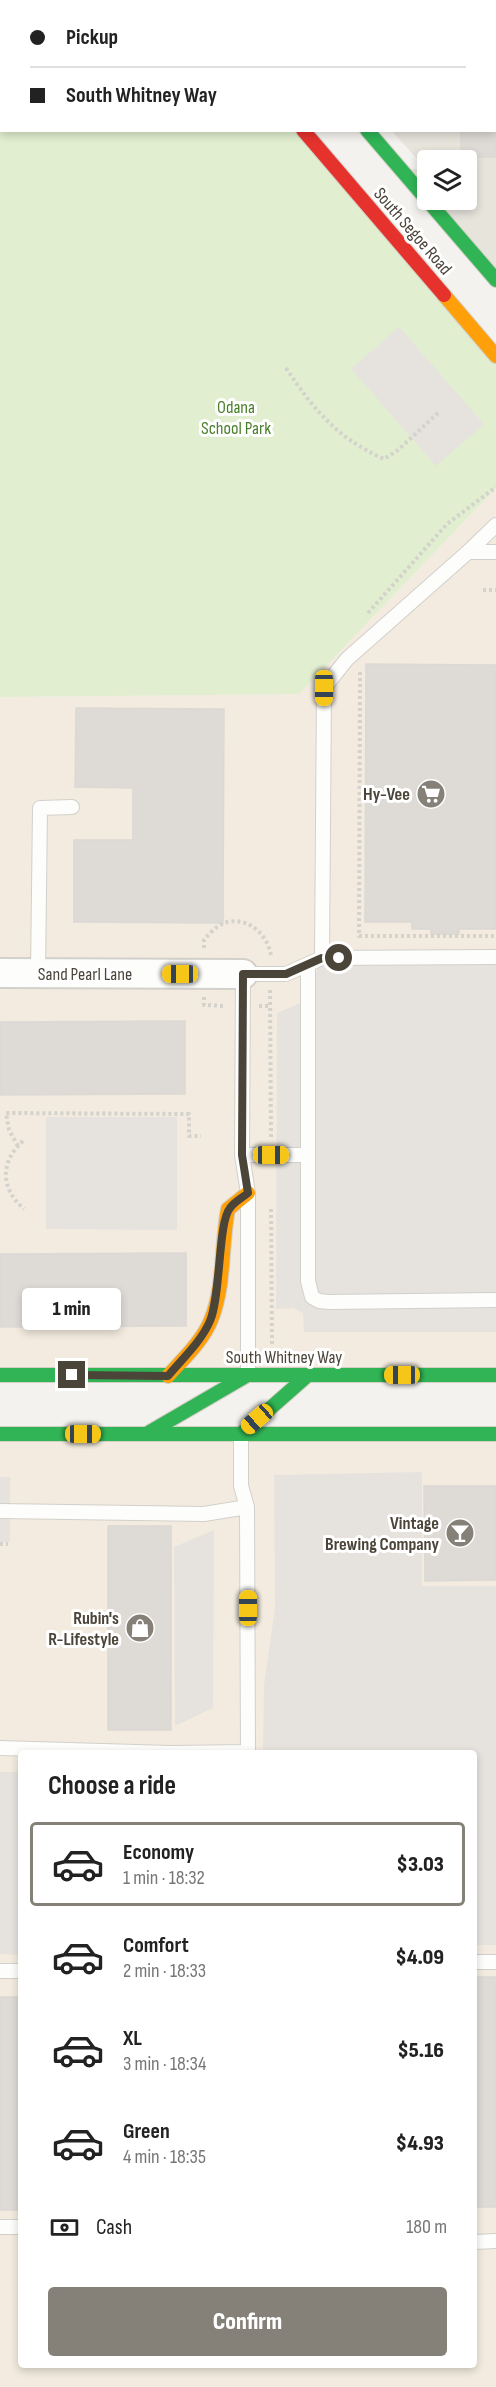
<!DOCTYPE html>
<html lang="en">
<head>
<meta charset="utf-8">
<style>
	body { margin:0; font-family:"Sofia Sans Condensed",sans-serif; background:#f2f2f2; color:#222; height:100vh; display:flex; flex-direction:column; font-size:22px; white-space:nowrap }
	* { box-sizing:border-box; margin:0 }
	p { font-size:20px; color:#767676 }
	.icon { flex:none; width:33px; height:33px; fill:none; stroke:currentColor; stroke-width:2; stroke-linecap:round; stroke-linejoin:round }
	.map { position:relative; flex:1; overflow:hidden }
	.details { position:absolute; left:18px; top:1750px; width:459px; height:618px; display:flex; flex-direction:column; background:#fff; border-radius:6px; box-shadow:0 3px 9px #0003 }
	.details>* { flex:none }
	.banner { position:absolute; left:0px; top:0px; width:496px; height:132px; box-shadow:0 3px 9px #0003; display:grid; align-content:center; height:132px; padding:0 30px; background:#fff }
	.controls { position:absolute; left:417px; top:150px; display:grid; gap:12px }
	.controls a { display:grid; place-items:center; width:60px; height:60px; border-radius:6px; background:#fff; box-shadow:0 3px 9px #0003; font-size:30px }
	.end { position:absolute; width:27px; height:27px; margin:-14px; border:8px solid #4b4439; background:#fff; box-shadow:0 0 0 3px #fff }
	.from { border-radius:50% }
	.bubble { position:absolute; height:42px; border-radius:6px; background:#fff; box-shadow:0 3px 9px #0003; font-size:20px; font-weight:800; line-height:42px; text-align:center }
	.car { position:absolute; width:18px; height:36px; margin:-18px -9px; border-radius:8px; box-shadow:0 0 4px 2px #0007; background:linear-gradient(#f5c518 24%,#345 0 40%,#f5c518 0 76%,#345 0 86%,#f5c518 0) }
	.banner b { display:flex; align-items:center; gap:21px; height:57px; font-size:22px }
	.banner b+b { border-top:2px solid #e0e0e0 }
	.banner i { width:15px; height:15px; background:#222 }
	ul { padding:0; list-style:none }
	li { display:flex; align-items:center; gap:18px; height:84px; margin:0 12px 9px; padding:0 18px; border:3px solid transparent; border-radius:6px }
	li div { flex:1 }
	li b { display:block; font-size:22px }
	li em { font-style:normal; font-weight:800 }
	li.on { border-color:#868178 }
	li>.icon { width:54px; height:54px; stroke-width:1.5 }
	h2 { padding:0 30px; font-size:27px; line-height:72px }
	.pay { display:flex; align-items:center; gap:15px; height:66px; padding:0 30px; font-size:22px }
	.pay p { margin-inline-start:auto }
	.primary-button { display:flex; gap:12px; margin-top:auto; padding:12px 30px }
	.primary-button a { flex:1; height:69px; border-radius:6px; background:#868178; color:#fff; font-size:24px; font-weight:800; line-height:69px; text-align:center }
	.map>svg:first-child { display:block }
	.residential { fill:#e7e4dc; fill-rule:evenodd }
	.commercial { fill:#f3ebdf; fill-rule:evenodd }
	.green { fill:#e1eecf }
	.parking { fill:#e6e3df }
	.building { fill:#dedbd6; stroke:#dcd9d4; stroke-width:1.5 }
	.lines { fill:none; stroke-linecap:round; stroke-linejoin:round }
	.lane-casing { stroke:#d2d0cb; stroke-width:16 }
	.street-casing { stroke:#d2d0cb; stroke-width:32 }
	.fast-casing { stroke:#d3cfc5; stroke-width:16 }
	.slow-casing { stroke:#d3cfc5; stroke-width:16 }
	.jam-casing { stroke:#d3cfc5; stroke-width:16 }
	.path { stroke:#d3d2cc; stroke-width:4; stroke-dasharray:3 3; stroke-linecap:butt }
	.lane { stroke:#fdfdfc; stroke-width:14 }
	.street { stroke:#fdfdfc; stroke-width:28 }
	.fast { stroke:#30b455; stroke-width:14 }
	.slow { stroke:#ff9f0a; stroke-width:14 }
	.jam { stroke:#e5322d; stroke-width:14 }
	.route { stroke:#4b4439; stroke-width:8 }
	.labels { text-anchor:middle; stroke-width:6; stroke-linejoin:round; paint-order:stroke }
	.street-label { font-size:18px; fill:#4b4439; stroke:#fff }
	.park-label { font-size:18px; fill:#4a7f2a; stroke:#fff }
	.poi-label { font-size:18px; font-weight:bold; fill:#4b4439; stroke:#fff; text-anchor:end }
</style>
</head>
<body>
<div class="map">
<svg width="496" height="2387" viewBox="0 0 496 2387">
	<rect width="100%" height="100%" fill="#f4f2ee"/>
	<path class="residential" d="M277,0h219v280l-96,-111h26l-34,-38 103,-1v-128zM428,160h38v40h-38z"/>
	<path class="commercial" d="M496,488v890l-496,-3v-678l299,-3z
		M0,1434h496v953h-496zM21,1754h453v612h-453z"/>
	<path class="green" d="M0,0h192l1,1 -191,1v128l301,1 193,225v132l-197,206 -299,3z"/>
	<path class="parking" d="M399,327l85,97 -48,42 -85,-97z
		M496,957v375h-192l-1,-19 -10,-5 -17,1 1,-296 28,-12 17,-43z
		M46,1117h131v113l-131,-1z
		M422,1472v114h74v359h-22v-191l-211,-1 1,-68 11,-77 -1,-133z
		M0,1477h10v65h-10z
		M214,1530l-1,178 -38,18 -1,-179z
		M0,1772h21v183l-21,-1z"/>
	<path class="building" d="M461,130h35v27h-35z
		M366,664l130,1v264h-37v5h-28v-5h-19v-7h-47z
		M76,708l148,1 -1,214 -149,-1v-82h59v-52l-58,-1z
		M185,1021v73l-185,1v-73z
		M186,1253v73l-186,1v-73z
		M424,1486h72v94l-71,1z
		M108,1526h63v204h-63z
		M474,1977h22v230h-22z
		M0,1997h21v213h-21z"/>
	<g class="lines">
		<g class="lane-casing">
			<path id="lane" d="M468,552l28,-27
				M322,958l2,-270 23,-29 121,-107h28
				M308,966v315l4,16 7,4 10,1 167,-2
				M38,973l2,-165 32,-1
				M242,1155h66
				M248,1375v-182l-6,-38 1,-181h43l36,-16 174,-1
				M241,1434v52l6,21 1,247
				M0,1511l204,3 43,-7
				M0,1748l170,5 78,-1
				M474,1962h22
				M0,1971h21
				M0,2227h21
				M474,2242l22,-1"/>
		</g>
		<g class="street-casing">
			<path id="street" d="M0,973l243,1"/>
		</g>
		<g class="fast-casing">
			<path id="fast" d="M192,0l1,2
				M367,130l129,150
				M0,1375h496
				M148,1433l98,-57
				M0,1434h496
				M241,1434l67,-59"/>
		</g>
		<g class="slow-casing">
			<path id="slow" d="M444,295l52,61
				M168,1376c15,-17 34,-34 43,-56 14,-34 10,-75 17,-111l20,-16"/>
		</g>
		<g class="jam-casing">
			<path id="jam" d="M256,0l1,2
				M303,130l141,165"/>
		</g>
		<path class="path" d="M8,0l4,2
			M286,368c28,42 51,70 98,91l14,-9 40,-37
			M483,590h13
			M368,613l79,-89 49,-37
			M360,672l-1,264h137
			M204,948v-8c6,-7 13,-15 23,-18 22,-5 41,13 44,34
			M270,990l1,149
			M204,997v8l21,1
			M259,1006h12
			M23,1141c-23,21 -23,47 1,68
			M18,1146l-9,-16 -3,-17 183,1v22h12
			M271,1209l1,135
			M0,1544h8"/>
		<use href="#lane" class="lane"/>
		<use href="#street" class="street"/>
		<use href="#fast" class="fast"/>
		<use href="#slow" class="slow"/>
		<use href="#jam" class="jam"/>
	</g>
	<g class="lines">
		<path class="route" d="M72,1375l96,1c14,-17 33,-34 42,-55 11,-26 8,-99 20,-113 4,-6 12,-10 18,-15l-6,-38 1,-181h43l36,-16h17"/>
	</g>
	<defs>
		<g id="supermarket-disc" transform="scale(1.5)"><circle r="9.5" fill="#868178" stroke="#fff"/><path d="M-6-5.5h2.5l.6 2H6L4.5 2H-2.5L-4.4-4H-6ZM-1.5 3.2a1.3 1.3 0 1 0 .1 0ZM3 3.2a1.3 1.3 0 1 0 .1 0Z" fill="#fff"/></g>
		<g id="bar-disc" transform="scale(1.5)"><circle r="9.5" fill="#868178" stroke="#fff"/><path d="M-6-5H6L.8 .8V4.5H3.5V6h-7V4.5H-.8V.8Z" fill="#fff"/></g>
		<g id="shop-disc" transform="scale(1.5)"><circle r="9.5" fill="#868178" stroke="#fff"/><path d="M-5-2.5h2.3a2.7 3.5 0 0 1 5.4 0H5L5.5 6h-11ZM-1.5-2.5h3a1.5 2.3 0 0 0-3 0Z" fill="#fff"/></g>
	</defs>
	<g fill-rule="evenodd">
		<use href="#supermarket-disc" x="431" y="794"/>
		<use href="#bar-disc" x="460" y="1533"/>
		<use href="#shop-disc" x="140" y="1628"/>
	</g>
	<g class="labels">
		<g class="street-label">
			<text transform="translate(413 231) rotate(49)" y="6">South Segoe Road</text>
			<text x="85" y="980">Sand Pearl Lane</text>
			<text x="284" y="1363">South Whitney Way</text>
		</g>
		<g class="park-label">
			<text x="236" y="413">Odana<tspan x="236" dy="21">School Park</tspan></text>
		</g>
		<g class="poi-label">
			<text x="410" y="800">Hy-Vee</text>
			<text x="439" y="1529">Vintage<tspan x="439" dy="21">Brewing Company</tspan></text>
			<text x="119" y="1624">Rubin's<tspan x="119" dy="21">R-Lifestyle</tspan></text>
		</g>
	</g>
</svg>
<div class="controls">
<a><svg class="icon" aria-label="layers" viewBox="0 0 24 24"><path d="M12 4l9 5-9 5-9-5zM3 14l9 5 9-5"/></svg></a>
</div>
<i class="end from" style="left:339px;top:958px"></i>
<i class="end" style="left:72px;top:1375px"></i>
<div class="bubble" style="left:22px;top:1288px;width:99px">1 min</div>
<i class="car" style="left:324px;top:688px;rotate:180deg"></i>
<i class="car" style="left:180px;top:974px;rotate:270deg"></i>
<i class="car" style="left:271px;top:1155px;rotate:90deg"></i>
<i class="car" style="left:402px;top:1375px;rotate:270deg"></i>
<i class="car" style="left:257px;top:1419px;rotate:229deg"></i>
<i class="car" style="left:83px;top:1434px;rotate:90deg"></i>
<i class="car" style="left:248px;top:1608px;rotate:0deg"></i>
<div class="banner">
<b><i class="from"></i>Pickup</b>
<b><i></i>South Whitney Way</b>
</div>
<section class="details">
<h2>Choose a ride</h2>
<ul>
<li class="on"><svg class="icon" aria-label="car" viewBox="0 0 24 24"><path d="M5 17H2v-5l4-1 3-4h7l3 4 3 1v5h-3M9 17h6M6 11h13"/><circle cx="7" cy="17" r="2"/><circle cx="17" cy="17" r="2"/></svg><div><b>Economy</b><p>1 min · 18:32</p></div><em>$3.03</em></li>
<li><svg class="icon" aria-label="car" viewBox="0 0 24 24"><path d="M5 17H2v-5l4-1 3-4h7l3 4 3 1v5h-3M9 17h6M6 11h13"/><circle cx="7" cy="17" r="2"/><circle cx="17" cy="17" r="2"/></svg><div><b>Comfort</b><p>2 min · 18:33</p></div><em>$4.09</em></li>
<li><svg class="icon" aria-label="car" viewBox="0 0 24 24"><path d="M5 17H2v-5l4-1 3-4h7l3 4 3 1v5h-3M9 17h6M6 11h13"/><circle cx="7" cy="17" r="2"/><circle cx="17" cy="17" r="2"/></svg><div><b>XL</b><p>3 min · 18:34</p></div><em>$5.16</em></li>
<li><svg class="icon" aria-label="car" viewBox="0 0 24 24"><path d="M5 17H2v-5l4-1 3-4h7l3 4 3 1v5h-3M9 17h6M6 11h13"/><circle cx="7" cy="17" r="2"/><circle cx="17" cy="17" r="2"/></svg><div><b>Green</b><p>4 min · 18:35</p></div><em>$4.93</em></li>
</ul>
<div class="pay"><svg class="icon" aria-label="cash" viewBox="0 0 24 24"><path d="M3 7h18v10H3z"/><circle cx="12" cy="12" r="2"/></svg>Cash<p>180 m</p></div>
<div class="primary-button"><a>Confirm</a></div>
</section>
</div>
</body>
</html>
